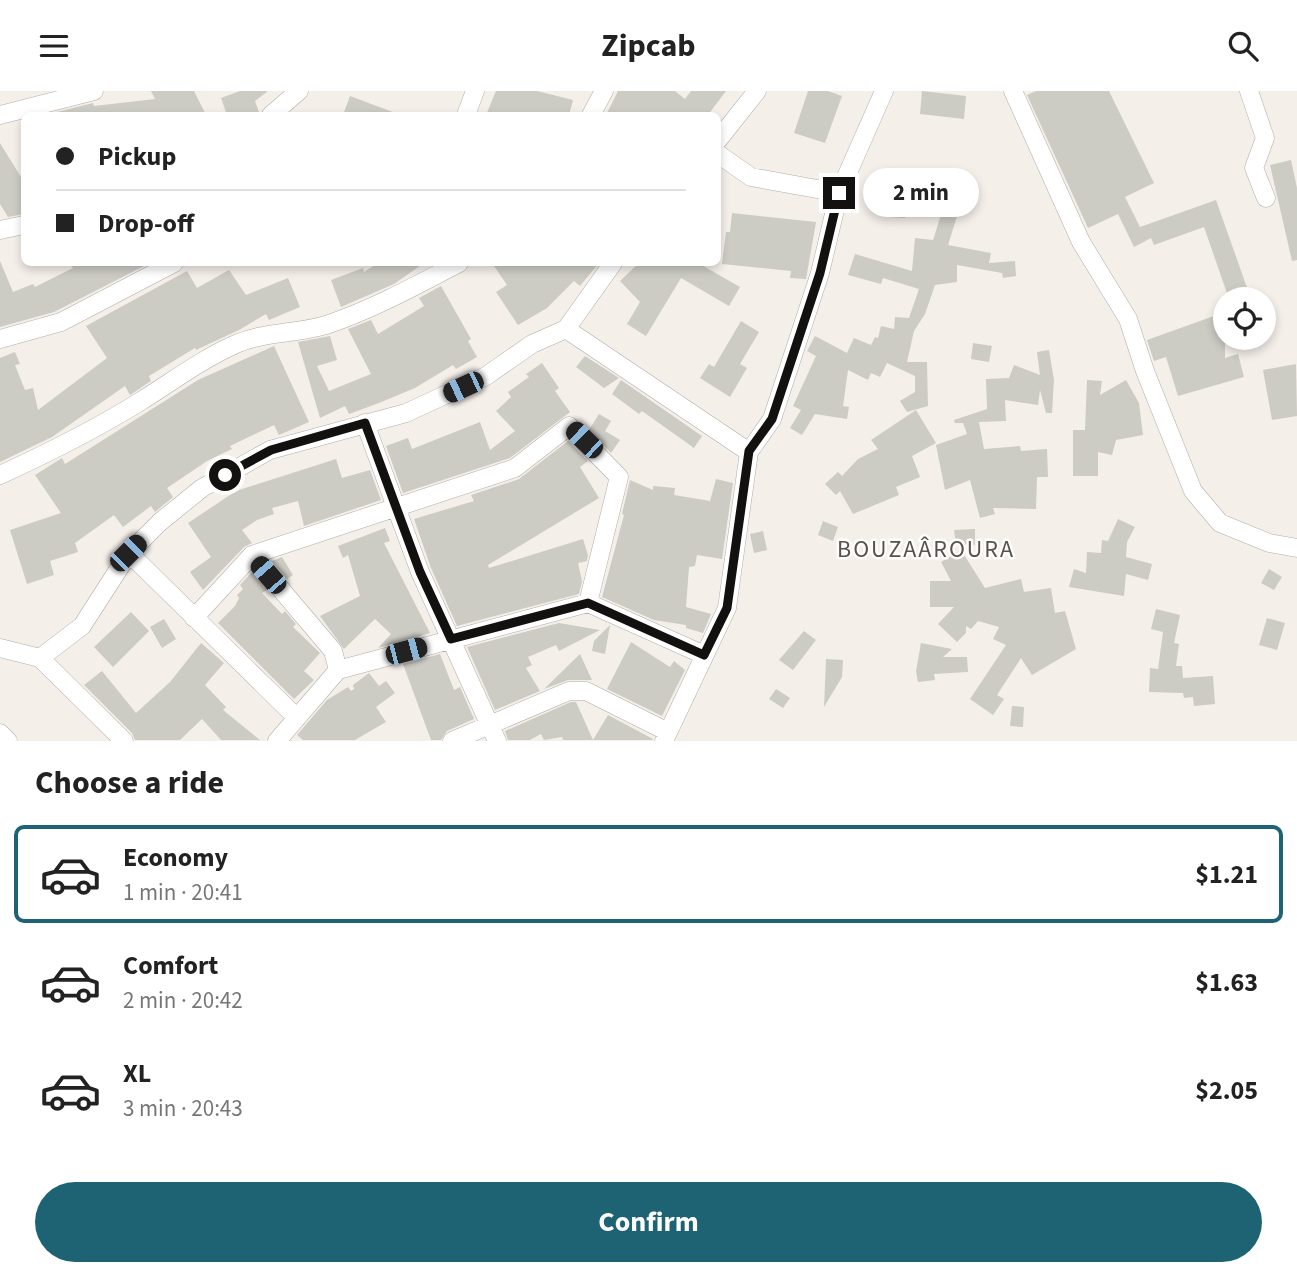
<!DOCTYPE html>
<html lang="en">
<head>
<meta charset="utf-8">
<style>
	body { margin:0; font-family:"Source Sans 3",sans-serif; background:#f2f2f2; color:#222; height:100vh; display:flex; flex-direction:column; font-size:26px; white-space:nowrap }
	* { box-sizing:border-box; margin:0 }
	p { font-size:23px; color:#767676 }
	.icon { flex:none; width:38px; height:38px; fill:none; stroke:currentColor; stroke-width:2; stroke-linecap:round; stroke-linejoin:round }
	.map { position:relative; height:650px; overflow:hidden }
	.panel { display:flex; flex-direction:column; background:#fff; flex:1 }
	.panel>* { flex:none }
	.top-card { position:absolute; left:21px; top:21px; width:700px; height:154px; border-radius:10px; box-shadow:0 4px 10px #0003; display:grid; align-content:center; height:154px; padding:0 35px; background:#fff }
	.tools { position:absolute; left:1213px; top:196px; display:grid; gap:14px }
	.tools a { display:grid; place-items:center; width:63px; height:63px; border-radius:50%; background:#fff; box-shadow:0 4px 10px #0003; font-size:35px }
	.end { position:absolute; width:32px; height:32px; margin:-16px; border:9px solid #13110f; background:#fff; box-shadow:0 0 0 4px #fff }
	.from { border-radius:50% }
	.bubble { position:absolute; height:49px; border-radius:24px; background:#fff; box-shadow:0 4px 10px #0003; font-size:23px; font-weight:700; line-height:49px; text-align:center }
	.car { position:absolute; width:21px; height:42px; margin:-21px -10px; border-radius:9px; box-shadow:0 0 5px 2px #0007; background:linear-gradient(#222 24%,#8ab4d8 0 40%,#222 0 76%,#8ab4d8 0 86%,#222 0) }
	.top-card b { display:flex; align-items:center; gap:24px; height:66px; font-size:26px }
	.top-card b+b { border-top:2px solid #e0e0e0 }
	.top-card i { width:18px; height:18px; background:#222 }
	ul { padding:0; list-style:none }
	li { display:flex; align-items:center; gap:21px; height:98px; margin:0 14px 10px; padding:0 21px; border:4px solid transparent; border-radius:10px }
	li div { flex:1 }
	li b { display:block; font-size:26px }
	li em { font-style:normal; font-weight:700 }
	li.active { border-color:#1e6374 }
	li>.icon { width:63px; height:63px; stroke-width:1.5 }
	h2 { padding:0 35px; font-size:32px; line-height:84px }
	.action { display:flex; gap:14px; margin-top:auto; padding:14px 35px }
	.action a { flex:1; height:80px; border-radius:42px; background:#1e6374; color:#fff; font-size:28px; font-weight:700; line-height:80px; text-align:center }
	header { display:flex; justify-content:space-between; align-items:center; height:91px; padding:0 35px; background:#fff; font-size:32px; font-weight:700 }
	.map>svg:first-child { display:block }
	.building { fill:#cccbc4 }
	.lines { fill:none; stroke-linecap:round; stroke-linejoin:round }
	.minor-casing { stroke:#b1aca7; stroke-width:19 }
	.minor { stroke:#fff; stroke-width:18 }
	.route { stroke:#13110f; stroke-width:9 }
	.labels { text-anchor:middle; stroke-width:5; stroke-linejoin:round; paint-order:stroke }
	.neighbourhood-label { font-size:24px; letter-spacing:2px; fill:#56524d; stroke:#fefdfc }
</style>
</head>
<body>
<header><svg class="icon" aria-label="menu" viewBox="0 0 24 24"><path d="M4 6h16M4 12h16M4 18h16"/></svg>Zipcab<svg class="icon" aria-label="search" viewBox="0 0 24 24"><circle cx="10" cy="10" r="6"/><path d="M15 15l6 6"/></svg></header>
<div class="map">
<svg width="1297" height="650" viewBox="0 0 1297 650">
	<rect width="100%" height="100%" fill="#f5efea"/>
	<path class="building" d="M151,0h43l12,24h-161l48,-12 1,3 61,-7z
		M240,0h28l-13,10 5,14h-33l-6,-17z
		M496,0h41l36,9 -4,15h-83z
		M618,0h57l10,8 6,-8h35l-18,24h-102z
		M808,0h20l14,5 -17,47 -31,-10z
		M922,0l44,5 -2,23 -44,-5z
		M1036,0h73l45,92 -29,14 15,30 76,-27 35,99h-22l-25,-72 -50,18 -3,-7 -17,9 -16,-33 -30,14 -61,-133z
		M350,5l48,18v1h-55z
		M0,52l24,39v32l-16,3 -8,-13z
		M1291,69l6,28v72l-5,1 -22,-96z
		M948,102l15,4 -15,48 43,8 -2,10 26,-2 1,15 -13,2 -1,-5 -45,-8v17l-22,3 -10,29 -11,17 -7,31h20l1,44 -21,6 -7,-11 15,-9v-16l-28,-13 -7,14 -9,-4 -3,7 -20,-10 -5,36 6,1 -2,12 -32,-5 -13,21 -12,-7 11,-18 -8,-4 23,-50 -9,-5 8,-15 32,17 7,-15 17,7 4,-8 3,1 3,-12 13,3 1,-12 14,1 10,-29 -36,-11 -2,6 -33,-9 7,-21 57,17 3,-33 18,2z
		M890,109l48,3 -34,15 -15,-1z
		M732,122l84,9 -10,57 -16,-1 1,-7 -69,-7 4,-32h4z
		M0,170l13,31 20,-8 2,3 38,-19 -4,-5h81l-96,49 -54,15z
		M378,172h46l-30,21 -53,23 -10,-27 32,-12 1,4z
		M492,172h107l-19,23 -6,-5 -27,27 -29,17 -22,-33 11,-7z
		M639,172h59l42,24 -11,19 -48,-28 -35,58 -19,-12 13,-22 -20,-21z
		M229,179l17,25 42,-17 12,29 -31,13 -3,-6 -27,16 -43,20 -1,-2 -46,28 2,5 -21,14 -5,-9 -73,51 -52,25v-104l15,-6 5,12 -5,1 10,25 8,-2 5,22 69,-52 -21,-32 101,-55 10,17z
		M441,195l30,53 -3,2 9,16 -21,12 -3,-4 -38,23 -36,15 -30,11 -4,-8 -25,12 -22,-76 32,-6 7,24 -20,6 12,25 42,-17 -23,-45 23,-9 7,14 46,-28 -5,-8z
		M1225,221v46l13,-4 6,23 -66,19 -12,-39 -12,4 -7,-21z
		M741,230l18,11 -19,32 7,4 -17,29 -30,-19 9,-14 5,3z
		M973,252l19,3 -3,16 -18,-3z
		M274,255l35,76 -30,13 -5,-10 -44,21 2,3 -25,12 -40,27 6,9 -18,15 -4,-6 -28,21 -9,-12 -39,28 3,9 -28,9 4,14 -27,9 -17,-54 51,-17 -26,-38 27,-17 3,6 133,-84z
		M1049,259l5,30 -2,33h-6l-6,-23 -2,15 -33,-5 1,21 -27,1 5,27 36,-3 1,5 26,-2 1,28h-11l-1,32 -43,-1 2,6 -15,4 -10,-38 -25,10 -9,-45 31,-11 -4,-11h-8l-1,-3 33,-11 -1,-30 23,-1 5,-13 26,10 -3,-23z
		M585,265l34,22 -15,10 -28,-21z
		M542,272l17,25 -4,3 15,21 -60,46 -107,35 -17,-47 22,-8 4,11 68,-27 10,28 25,-19 -19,-20 15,-14 -3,-5 21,-15 -3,-3z
		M1296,273l1,52 -25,4 -9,-50z
		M621,289l81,56 -8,12 -52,-37 -3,3 -27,-20z
		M1087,289l15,1 -2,14 26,-15 13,23 4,32 -27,5 -4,15 -14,-3v24h-25v-46h12z
		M916,319l20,33 -24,13 8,21 -24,10 3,8 -46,19 -13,-23 -4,4 -11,-11 13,-12 4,4 16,-17 20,-10 -7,-9z
		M599,323l12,7 -6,10 15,9 -9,13 -22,-23z
		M568,350l20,20 -8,6 19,31 -111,67 1,3 94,-29 5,16 -1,6 -9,2 4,18 -3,13 -122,32 -26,-58 -17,-49 60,-18 -3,-6 48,-16z
		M336,368l6,19 28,-8 11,30 -77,26 -6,-25 -26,7 2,6 -17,6 -15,10 10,13 -8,4 -41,43 -13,-18 21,-15 -23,-34 48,-32z
		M716,388l17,4 -11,76 -25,-4 -2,11 -6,1 -3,40 25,7 -8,19 -17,-5v-3l-32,-5 -52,-23 22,-82 -2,-1 8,-34 23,10v-4l22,2 -1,7 36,6z
		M1118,428l17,8 -8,15 -1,15 26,7 -4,16 -22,-6 -2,22 -55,-9 5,-18 12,4 1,-21 14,1 1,-13 6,1z
		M823,430l15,6 -5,14 -15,-6z
		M385,437l5,13 -6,2 46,90 -52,15 13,-14 -16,-15 -31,30 -24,-33 40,-20 -12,-41 -5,3 -5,-12z
		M975,438v16h-19l-2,-15z
		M763,440l4,19 -13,3 -4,-19z
		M961,459l24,38 36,-9 3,13 27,-4 4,25 10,-2 11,38 -44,26 -11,-17 -24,37 7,4 -11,16 -23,-16 36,-54 -13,-6 6,-12 -21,-6 -7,8 -5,-3v7l-9,9 -19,-18 16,-17h-24v-26h21l-10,-19z
		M282,466l11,18 -6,4 -15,-18z
		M1269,478l13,8 -8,13 -13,-7z
		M252,481l15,18 -5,3 20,21 3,-3 11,13 -3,3 27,26 -16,18 10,9 -20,19 -76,-76 17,-17 4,-8 -2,-3 6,-6 -3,-4z
		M1156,518l24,6 -6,28 5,1 -3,22h6l1,12 30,-2 2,28 -21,2 -1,-9 -9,1 -1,-5 -34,-1 1,-24 8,1 5,-37 -12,-3z
		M131,521l18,19 -36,36 -19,-20z
		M1267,527l18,5 -8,27 -18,-5z
		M164,528l12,20 -14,9 -12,-21z
		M559,532l41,7 -41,21 -3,-6 -28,12 4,8 -6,3 14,23 -45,19 -28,-63z
		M610,534l-5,29 -13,-3 2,-10z
		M804,540l12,9 -23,30 -14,-10z
		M631,551l39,25 4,-6 11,9 -23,46 -55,-27z
		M201,552l23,20 -19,22 21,22 -3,3 37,30h-39l-19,-21 -22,21h-45l-3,-7 -48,-48 18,-14 34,42 34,-31z
		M921,552l31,6 -9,8h24l1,15 -34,2 1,6 -17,2 -2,-11z
		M440,563l14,36 6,-3 14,32 -27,12 -6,9h-10l-28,-76z
		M580,563l12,26h-24l-24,9z
		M826,568l17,1 -1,17 -18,30z
		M369,582l10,13 7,-5 9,12 -19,14 10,15 -31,18h-52l-6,-5 30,-35 21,-13 3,4 3,-2 -1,-4z
		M776,598l14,9 -7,10 -14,-9z
		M571,611h5l17,38 15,-25 45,24 -1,1h-89l-1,-3 -18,3 -3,-6 -11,6h-22l-3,-9z
		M1012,615l12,1 -1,20 -13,-1z"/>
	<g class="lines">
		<g class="minor-casing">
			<path id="minor" d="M1013,0l68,151 47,77 17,52 48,120 27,32 49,20 28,5
				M1249,0l16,47 -11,30 12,30 -5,-12
				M0,24l94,-24
				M271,24l28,-24
				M466,24l9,-24
				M591,24l13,-24
				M718,49l39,-49
				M718,63l33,23 88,16
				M0,139l24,-5
				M566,238l47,-66
				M0,248l61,-17 113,-59
				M365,332l55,149 77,169
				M0,384c48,-22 96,-46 141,-74 32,-20 61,-42 95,-57 30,-13 64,-10 93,-20 46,-16 88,-39 130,-61
				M129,462l168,165
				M252,464l81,96 5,19
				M194,527l58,-63 263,-87 54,-42 50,51 -31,126
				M0,557l40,10 42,-32 47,-73 31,-31 42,-34 68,-38 136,-37 80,-37 46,-32 34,-15 183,123
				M40,567l84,83
				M0,642l8,8
				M277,650l61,-71 250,-67 116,52
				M452,650l117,-50h17l82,41
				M664,650l63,-133 22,-156 23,-33 48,-146 19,-80 45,-102"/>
		</g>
		<use href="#minor" class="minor"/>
	</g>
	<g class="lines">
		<path class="route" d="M225,384l46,-25 94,-27 55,149 31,67 137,-36 116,52 23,-47 22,-157 23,-32 48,-146 19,-80"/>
	</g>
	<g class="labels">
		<g class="neighbourhood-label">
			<text x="926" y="466">BOUZAÂROURA</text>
		</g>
	</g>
</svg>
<div class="tools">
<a><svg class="icon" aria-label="locate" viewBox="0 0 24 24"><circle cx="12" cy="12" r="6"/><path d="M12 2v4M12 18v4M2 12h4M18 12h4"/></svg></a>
</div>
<i class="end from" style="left:225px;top:384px"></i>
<i class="end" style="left:839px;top:102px"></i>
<div class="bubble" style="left:863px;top:77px;width:116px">2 min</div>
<i class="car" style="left:463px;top:296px;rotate:245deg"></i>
<i class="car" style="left:584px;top:349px;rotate:314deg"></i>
<i class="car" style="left:128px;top:462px;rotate:45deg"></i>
<i class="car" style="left:268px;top:484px;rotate:319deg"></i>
<i class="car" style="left:406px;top:560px;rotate:75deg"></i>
<div class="top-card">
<b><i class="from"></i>Pickup</b>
<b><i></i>Drop-off</b>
</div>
</div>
<section class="panel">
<h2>Choose a ride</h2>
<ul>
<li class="active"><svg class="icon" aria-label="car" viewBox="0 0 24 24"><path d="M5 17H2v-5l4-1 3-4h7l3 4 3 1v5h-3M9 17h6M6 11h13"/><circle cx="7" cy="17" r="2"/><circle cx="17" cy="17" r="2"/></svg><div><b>Economy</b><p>1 min · 20:41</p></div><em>$1.21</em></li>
<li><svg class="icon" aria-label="car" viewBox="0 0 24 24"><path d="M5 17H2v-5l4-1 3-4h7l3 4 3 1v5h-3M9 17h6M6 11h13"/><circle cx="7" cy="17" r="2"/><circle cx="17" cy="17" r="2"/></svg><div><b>Comfort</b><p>2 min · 20:42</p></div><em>$1.63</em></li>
<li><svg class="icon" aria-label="car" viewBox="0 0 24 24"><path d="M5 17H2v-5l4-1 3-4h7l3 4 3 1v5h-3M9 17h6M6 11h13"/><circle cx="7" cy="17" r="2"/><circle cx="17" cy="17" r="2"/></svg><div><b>XL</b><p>3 min · 20:43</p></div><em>$2.05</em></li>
</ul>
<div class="action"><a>Confirm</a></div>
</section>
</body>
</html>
